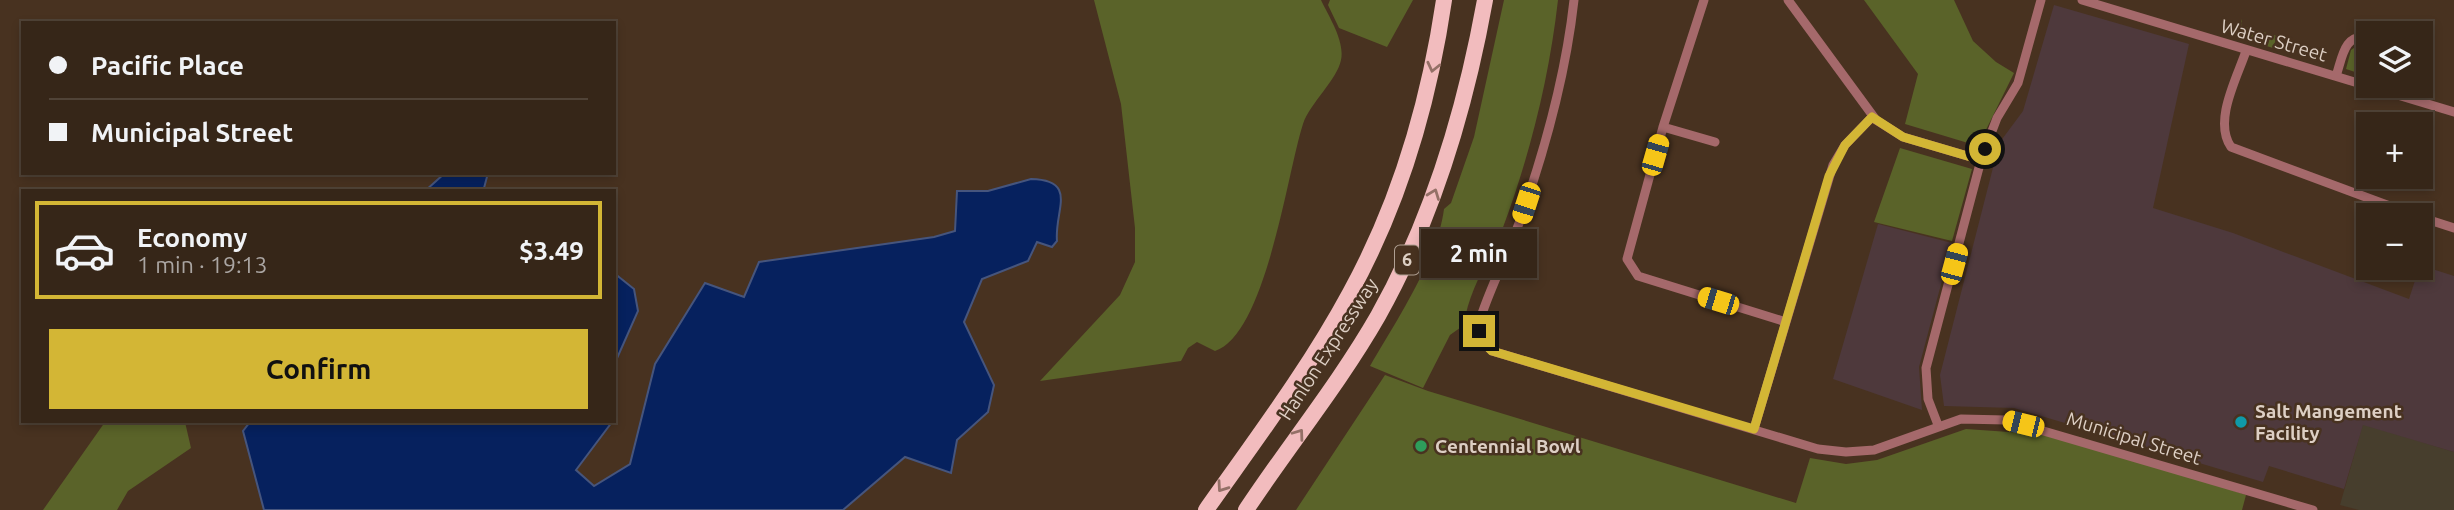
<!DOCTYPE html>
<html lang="en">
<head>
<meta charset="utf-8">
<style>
	body { margin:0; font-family:Ubuntu,sans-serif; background:#3d2e21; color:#f1f3f6; height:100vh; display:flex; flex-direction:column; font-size:26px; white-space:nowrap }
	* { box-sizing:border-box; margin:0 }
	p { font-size:23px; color:#aaa5a2 }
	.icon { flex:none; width:38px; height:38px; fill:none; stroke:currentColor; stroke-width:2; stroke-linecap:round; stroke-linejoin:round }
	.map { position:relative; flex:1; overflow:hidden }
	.sheet { position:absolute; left:21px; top:189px; width:595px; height:234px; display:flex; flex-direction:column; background:#362618; border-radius:0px; box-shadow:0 4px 10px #0003,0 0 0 2px #504337 }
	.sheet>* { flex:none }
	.banner { position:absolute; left:21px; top:21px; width:595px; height:154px; border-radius:0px; box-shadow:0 4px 10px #0003,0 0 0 2px #504337; display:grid; align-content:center; height:154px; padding:0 28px; background:#362618 }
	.buttons { position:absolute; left:2356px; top:21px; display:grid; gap:14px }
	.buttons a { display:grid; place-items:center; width:77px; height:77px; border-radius:0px; background:#362618; box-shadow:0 4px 10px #0003,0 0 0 2px #504337; font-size:35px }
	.end { position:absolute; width:32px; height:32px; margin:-16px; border:9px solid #d3b635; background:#111; box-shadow:0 0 0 4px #111 }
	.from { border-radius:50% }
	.bubble { position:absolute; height:49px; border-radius:0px; background:#362618; box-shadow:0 4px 10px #0003,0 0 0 2px #504337; font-size:23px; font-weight:700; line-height:49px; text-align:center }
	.car { position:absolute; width:21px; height:42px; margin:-21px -10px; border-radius:9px; box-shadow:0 0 5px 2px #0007; background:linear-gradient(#f5c518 24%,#345 0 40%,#f5c518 0 76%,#345 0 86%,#f5c518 0) }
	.banner b { display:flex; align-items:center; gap:24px; height:66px; font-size:26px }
	.banner b+b { border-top:2px solid #504337 }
	.banner i { width:18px; height:18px; background:#f1f3f6 }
	ul { padding:12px 0 0; list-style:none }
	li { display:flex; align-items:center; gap:21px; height:98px; margin:0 14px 10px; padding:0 14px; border:4px solid #504337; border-radius:0px }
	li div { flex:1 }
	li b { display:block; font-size:26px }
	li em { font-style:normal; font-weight:700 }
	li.on { border-color:#d3b635 }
	li>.icon { width:63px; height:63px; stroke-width:1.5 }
	.primary-button { display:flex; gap:14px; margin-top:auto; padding:14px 28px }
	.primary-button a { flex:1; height:80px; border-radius:0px; background:#d3b635; color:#111; font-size:28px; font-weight:700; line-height:80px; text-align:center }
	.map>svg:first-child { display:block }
	.commercial { fill:#473e2d }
	.industrial { fill:#4e393c }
	.green { fill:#5a6329 }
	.water { fill:#06215e; stroke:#46557d; stroke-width:2 }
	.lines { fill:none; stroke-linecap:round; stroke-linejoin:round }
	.minor { stroke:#a5696b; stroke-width:9 }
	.trunk { stroke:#f2bcbe; stroke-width:16 }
	.oneway { stroke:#947067 }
	.route { stroke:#d3b635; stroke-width:9 }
	.culture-dot { fill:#0f9aa8; stroke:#483220; stroke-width:2.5 }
	.leisure-dot { fill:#2e9e5b; stroke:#483220; stroke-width:2.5 }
	.labels { text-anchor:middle; stroke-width:5; stroke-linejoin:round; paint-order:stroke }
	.shield { fill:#483220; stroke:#b0a093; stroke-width:2 }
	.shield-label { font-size:18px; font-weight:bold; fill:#ddcfc4 }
	.street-label { font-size:19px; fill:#ddcfc4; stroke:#483220 }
	.poi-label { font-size:19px; font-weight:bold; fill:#ddcfc4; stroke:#483220; text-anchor:start }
</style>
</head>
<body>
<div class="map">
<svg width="2454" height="510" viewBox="0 0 2454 510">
	<rect width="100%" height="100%" fill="#483220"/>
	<path class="commercial" d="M2363,424l91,28v58h-95l-19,-5z"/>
	<path class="industrial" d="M2054,5l135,39 -36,164 80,25 176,66 11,-34 34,11v176l-91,-27 -19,64 -75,-23 -6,16 -249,-74 -70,-2 -4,-31 57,-223 3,-10 23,-31z
		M1878,224l74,19 -33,124 3,43 -89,-31z"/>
	<path class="green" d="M1094,0h227c8,17 24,41 20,60 -4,20 -31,43 -38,64 -16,50 -37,210 -88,227l-18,-9 -9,6 -7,13 -141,20 80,-86 15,-33v-34l-14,-124z
		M1330,0h83l-26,47 -48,-19 -11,-23z
		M1504,0h54c-9,79 -28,155 -56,230 -13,31 -34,61 -38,95l-14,10 -27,53 -53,-22c25,-43 68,-108 74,-157l7,-6 23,-66z
		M1864,0h90l19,41 23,21 18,11 -36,73 -73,-22 13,-50z
		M2242,19v7l35,10 -4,12 -35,-11z
		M2361,43l7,3 -4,29 -18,-6 5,-19z
		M1900,148l72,21 -20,72 -78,-19z
		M1385,375l43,16 368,112 14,-45 36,6 31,-4 89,-31 114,8 166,58 -4,15h-946z
		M105,422h80l6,26 -63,43 -11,19h-74z"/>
	<path class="water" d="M445,173h43l-4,15 4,3h-63z
		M1031,179c48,1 23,32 26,62l-5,6 -15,-5 -9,19 -46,18 -18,43 30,63 -6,27 -31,28 -6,33 -46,-16 -62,53h-579l-21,-79 7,-9h362l-36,48 18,16 36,-22 25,-100 50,-81 39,14 15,-35 175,-25 21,-6 2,-40h31z
		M614,273l20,16 4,22 -24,54z"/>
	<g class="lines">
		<path class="minor" d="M1574,0c-8,73 -28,146 -52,215 -13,38 -33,73 -44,111l4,15 10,10 326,98 28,3 28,-2 87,-31 45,1 307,90
			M1704,0l-41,127 -36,132 11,17 148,46
			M1788,0l88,120 27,17 78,23
			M2082,0l372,112
			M2246,51c-9,27 -33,70 -15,96l183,68
			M2336,76c6,-17 8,-44 32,-38
			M1663,127l52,15
			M2420,217l34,11
			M1938,425l-10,-26 -2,-31 55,-208 16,-42 21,-35 23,-83
			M1754,429l79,-264 12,-20 27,-28"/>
		<path class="trunk" d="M1206,510c50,-71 103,-141 144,-217 50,-91 79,-191 94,-293
			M1246,510c43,-65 93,-126 132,-194 55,-98 87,-205 107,-316"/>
	</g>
	<defs><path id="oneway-chevron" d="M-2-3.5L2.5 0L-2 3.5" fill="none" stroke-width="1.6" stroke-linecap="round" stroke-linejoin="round" transform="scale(1.75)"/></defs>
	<g class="oneway">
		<use href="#oneway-chevron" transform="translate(1433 67) rotate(103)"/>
		<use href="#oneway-chevron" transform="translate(1434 194) rotate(-69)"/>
		<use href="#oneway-chevron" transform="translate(1299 434) rotate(-54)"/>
		<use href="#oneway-chevron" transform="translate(1222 487) rotate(125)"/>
	</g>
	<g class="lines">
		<path class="route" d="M1479,331l3,10 10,10 262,78 75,-253 16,-31 27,-28 31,20 78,23 4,-11"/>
	</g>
	<circle class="culture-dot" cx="2241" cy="422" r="7"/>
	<circle class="leisure-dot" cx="1421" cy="446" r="7"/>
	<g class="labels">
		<rect class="shield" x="1395" y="245.5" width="24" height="29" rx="5"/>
		<g class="shield-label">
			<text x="1407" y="266">6</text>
		</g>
		<g class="street-label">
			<text transform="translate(2274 40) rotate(16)" y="7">Water Street</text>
			<text transform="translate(1328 349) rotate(-57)" y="7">Hanlon Expressway</text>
			<text transform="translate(2134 438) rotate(17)" y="7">Municipal Street</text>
		</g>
		<g class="poi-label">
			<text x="2255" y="418">Salt Mangement<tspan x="2255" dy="22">Facility</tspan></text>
			<text x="1435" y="453">Centennial Bowl</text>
		</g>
	</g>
</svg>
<div class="buttons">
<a><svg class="icon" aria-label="layers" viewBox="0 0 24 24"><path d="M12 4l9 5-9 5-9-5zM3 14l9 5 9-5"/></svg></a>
<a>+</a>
<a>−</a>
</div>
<i class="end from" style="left:1985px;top:149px"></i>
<i class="end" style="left:1479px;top:331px"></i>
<div class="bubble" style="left:1421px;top:229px;width:116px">2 min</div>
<i class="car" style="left:1655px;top:155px;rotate:16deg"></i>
<i class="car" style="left:1526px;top:203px;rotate:198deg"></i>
<i class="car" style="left:1954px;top:264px;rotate:15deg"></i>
<i class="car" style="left:1718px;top:301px;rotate:287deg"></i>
<i class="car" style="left:2023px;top:424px;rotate:284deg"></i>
<div class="banner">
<b><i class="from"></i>Pacific Place</b>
<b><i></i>Municipal Street</b>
</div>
<section class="sheet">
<ul>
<li class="on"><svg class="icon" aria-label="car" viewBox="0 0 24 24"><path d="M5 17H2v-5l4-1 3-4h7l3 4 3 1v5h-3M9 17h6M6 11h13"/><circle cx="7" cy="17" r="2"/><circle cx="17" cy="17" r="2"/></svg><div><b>Economy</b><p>1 min · 19:13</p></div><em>$3.49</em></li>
</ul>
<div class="primary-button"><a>Confirm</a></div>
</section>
</div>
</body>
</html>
